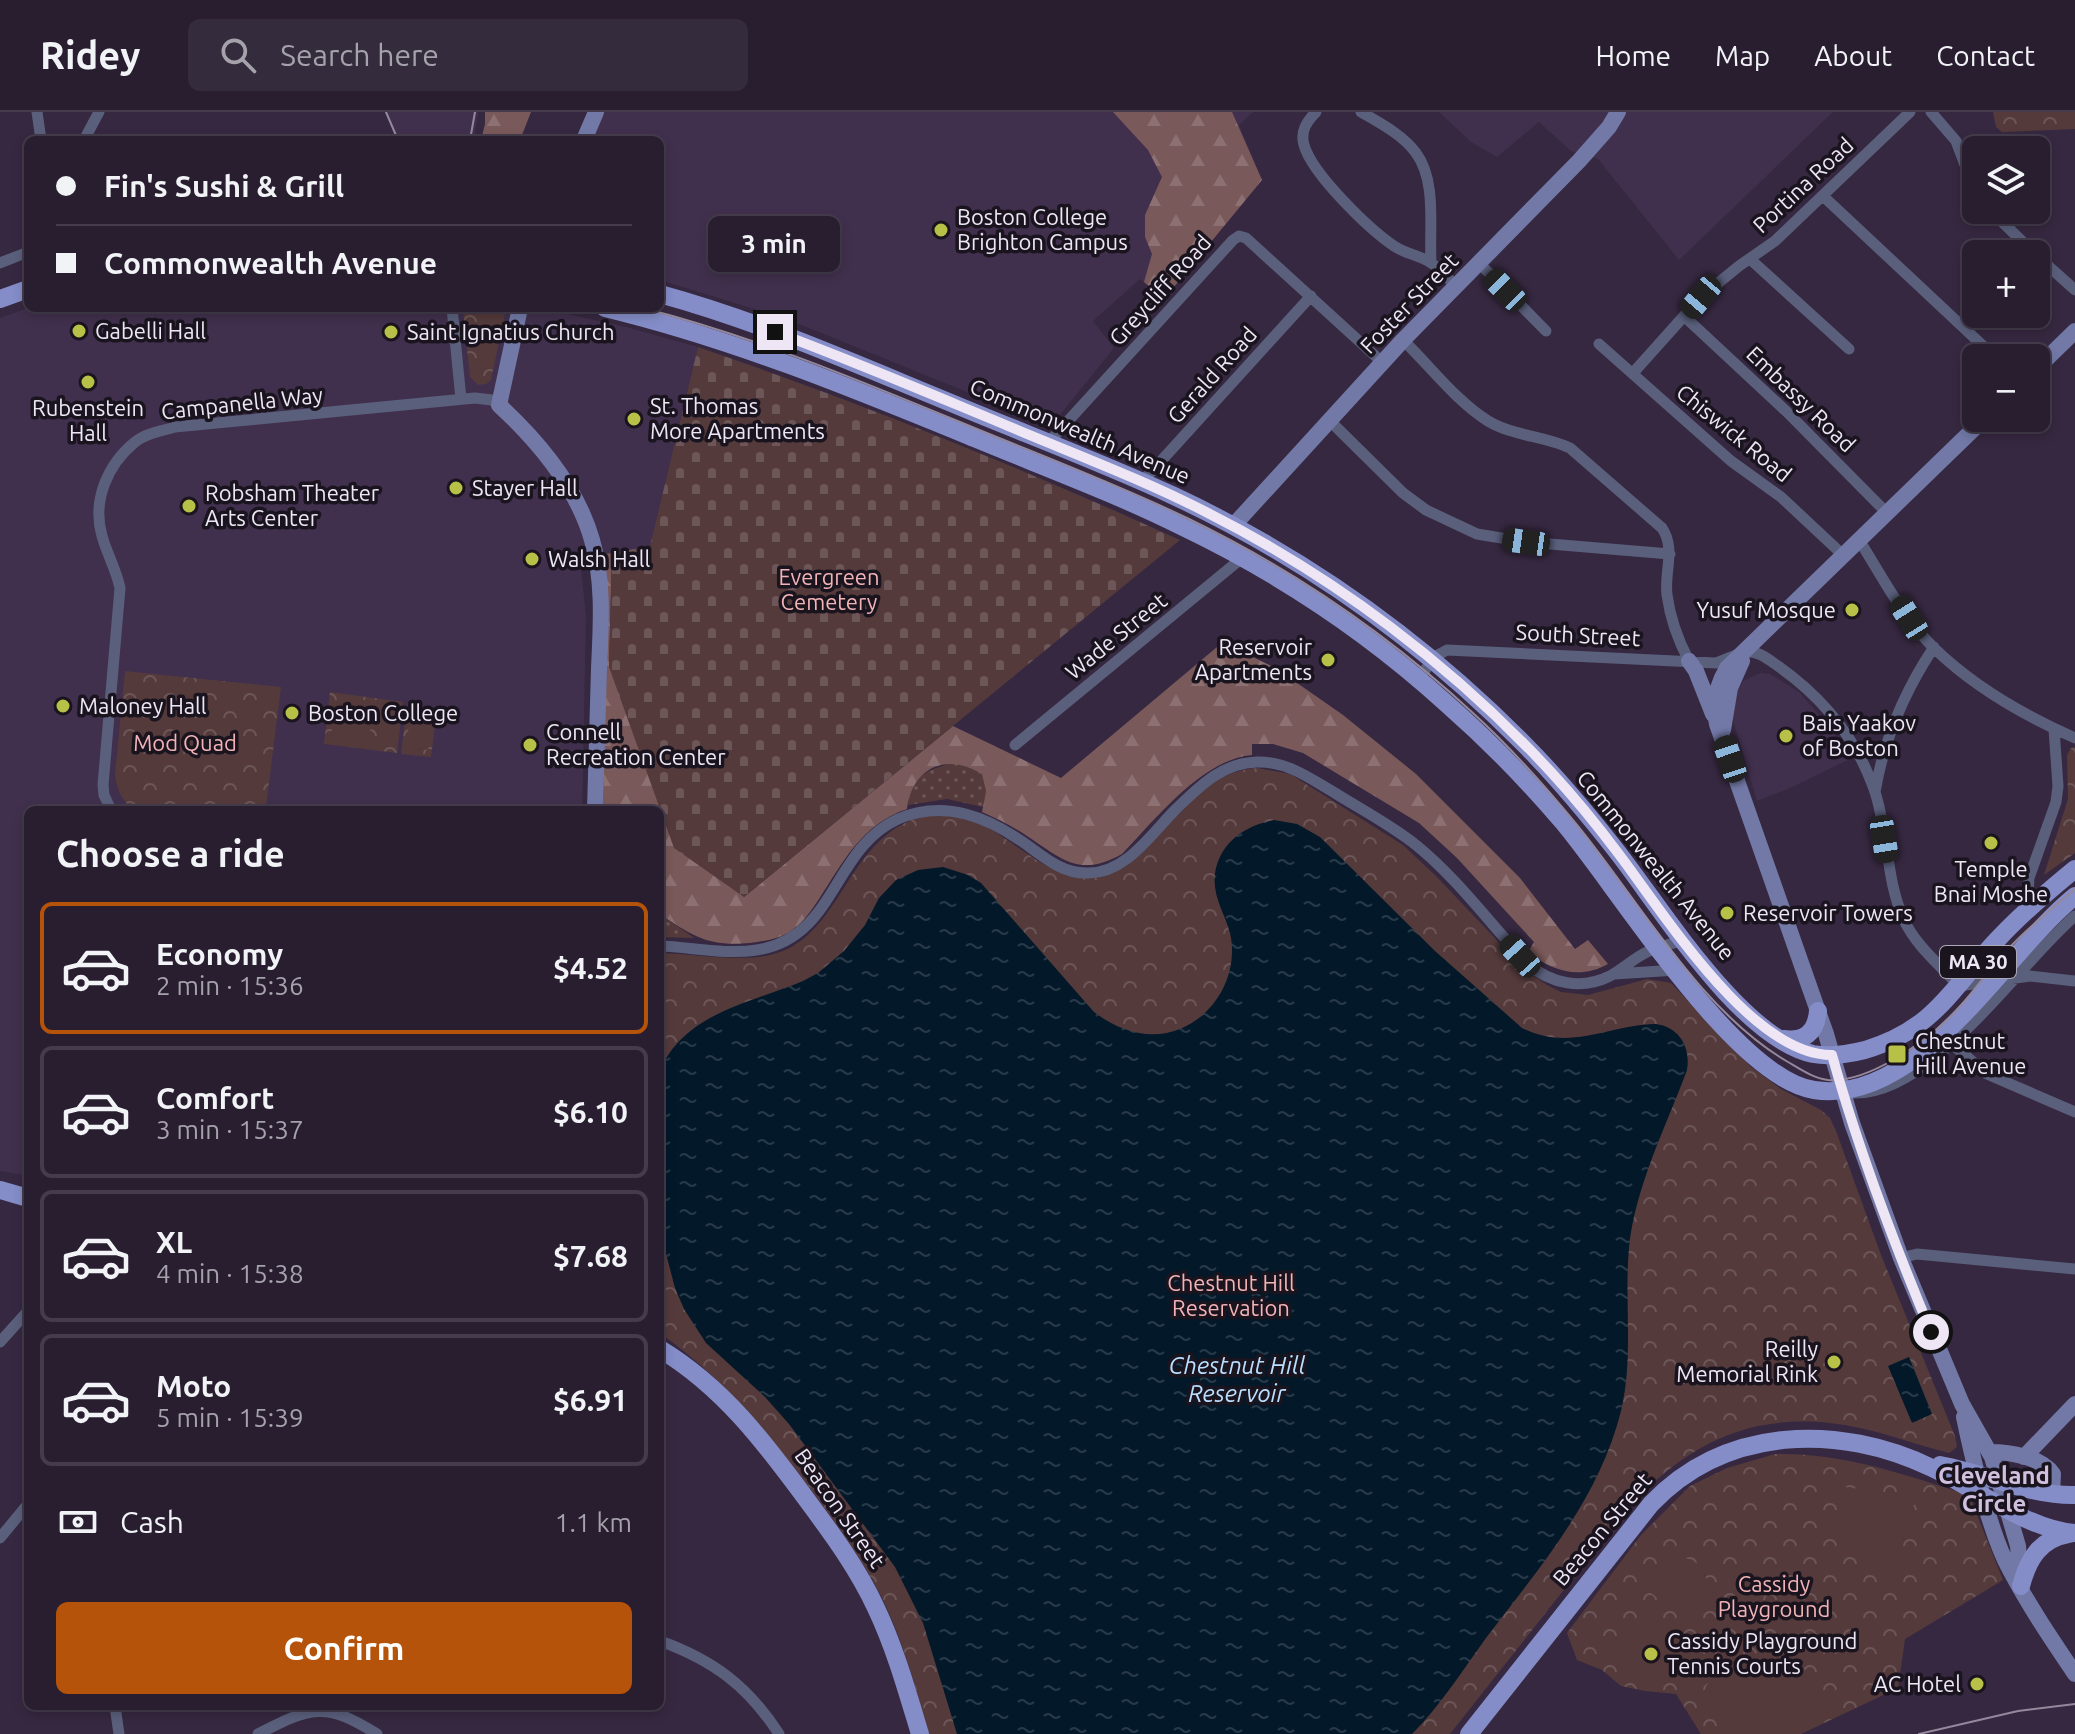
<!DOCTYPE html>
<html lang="en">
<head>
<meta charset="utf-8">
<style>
	body { margin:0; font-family:Ubuntu,sans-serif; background:#342b3c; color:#f1f3f6; height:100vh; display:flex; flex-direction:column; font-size:30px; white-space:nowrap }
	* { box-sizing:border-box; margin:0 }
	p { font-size:26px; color:#a5a2ab }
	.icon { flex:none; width:44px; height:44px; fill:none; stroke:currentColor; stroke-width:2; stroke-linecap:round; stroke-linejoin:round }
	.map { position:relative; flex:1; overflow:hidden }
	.details { position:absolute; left:24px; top:694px; width:640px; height:904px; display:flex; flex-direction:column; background:#281e30; border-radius:12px; box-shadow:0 4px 12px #0003,0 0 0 2px #443c4c }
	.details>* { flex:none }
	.guide { position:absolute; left:24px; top:24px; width:640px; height:176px; border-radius:12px; box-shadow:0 4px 12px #0003,0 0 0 2px #443c4c; display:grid; align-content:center; height:176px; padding:0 32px; background:#281e30 }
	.buttons { position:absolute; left:1962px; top:24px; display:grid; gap:16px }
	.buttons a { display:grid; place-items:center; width:88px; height:88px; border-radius:12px; background:#281e30; box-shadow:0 4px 12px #0003,0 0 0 2px #443c4c; font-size:40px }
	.end { position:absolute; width:36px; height:36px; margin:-18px; border:10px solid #eee6f5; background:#111; box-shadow:0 0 0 4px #111 }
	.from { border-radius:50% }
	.bubble { position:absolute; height:56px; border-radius:12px; background:#281e30; box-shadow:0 4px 12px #0003,0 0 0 2px #443c4c; font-size:26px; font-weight:600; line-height:56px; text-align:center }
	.car { position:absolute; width:24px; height:48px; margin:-24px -12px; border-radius:10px; box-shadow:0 0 6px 2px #0007; background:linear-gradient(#222 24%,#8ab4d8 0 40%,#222 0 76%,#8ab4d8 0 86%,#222 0) }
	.guide b { display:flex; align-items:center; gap:28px; height:76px; font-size:30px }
	.guide b+b { border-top:2px solid #443c4c }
	.guide i { width:20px; height:20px; background:#f1f3f6 }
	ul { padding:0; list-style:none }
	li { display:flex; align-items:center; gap:24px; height:132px; margin:0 16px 12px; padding:0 16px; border:4px solid #443c4c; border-radius:12px }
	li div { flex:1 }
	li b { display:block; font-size:30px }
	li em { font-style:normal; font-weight:600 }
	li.active { border-color:#b45309 }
	li>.icon { width:72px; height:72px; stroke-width:1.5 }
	h2 { padding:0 32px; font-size:36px; line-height:96px }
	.pay { display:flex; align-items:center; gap:20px; height:88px; padding:0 32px; font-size:30px }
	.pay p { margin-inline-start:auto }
	.cta { display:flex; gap:16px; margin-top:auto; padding:16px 32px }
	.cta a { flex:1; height:92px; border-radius:12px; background:#b45309; color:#fff; font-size:32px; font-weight:600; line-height:92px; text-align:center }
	header { display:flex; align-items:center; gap:48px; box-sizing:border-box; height:112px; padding:0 40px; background:#281e30; border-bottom:2px solid #443c4c }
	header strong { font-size:38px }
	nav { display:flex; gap:44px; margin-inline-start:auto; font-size:28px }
	.search { width:560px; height:72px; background:#342b3c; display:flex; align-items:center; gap:20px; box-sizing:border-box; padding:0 28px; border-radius:12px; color:#a5a2ab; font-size:30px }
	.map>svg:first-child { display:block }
	.built { fill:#41304d }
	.grass { fill:url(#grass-dots) }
	.forest { fill:url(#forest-firs) }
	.cemetery { fill:url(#cemetery-stones) }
	.park { fill:url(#park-crowns) }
	.pitch { fill:#543a3b }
	.water { fill:url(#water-ripples) }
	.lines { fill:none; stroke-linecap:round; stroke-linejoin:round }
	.street { stroke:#5a5f7c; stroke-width:11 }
	.secondary { stroke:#7279a7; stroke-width:16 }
	.primary { stroke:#848dc8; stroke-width:18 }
	.tram { stroke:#94899c; stroke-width:2 }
	.route { stroke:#eee6f5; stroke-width:10 }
	.poi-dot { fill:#b8c147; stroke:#1a141f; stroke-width:3 }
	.labels { text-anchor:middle; stroke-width:7; stroke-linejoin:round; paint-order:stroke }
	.shield { fill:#1a141f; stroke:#aea7b5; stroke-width:2 }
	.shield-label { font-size:20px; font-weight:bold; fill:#eee6f5 }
	.street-label { font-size:22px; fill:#eee6f5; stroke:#1a141f }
	.poi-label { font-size:22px; fill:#eee6f5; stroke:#1a141f; text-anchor:start }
	.park-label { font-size:22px; fill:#f2b3b6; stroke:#1a141f }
	.water-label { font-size:24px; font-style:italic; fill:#badfff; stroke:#1a141f }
	.neighbourhood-label { font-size:24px; font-weight:bold; fill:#d0c0de; stroke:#1a141f }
</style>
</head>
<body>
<header>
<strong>Ridey</strong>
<div class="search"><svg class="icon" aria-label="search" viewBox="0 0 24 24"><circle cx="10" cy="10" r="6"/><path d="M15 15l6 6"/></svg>Search here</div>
<nav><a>Home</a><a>Map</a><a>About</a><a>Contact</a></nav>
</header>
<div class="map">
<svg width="2075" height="1622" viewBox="0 0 2075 1622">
	<defs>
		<pattern id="grass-dots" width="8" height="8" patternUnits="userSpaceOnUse" patternTransform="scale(2)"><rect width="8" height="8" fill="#543a3b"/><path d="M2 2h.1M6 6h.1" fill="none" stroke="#6d5658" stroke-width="1.8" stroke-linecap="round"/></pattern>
		<pattern id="forest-firs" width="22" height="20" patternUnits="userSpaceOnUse" patternTransform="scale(2)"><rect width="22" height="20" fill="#7a595a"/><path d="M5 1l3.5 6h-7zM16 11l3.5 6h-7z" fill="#8d7172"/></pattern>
		<pattern id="cemetery-stones" width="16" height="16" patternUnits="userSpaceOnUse" patternTransform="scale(2)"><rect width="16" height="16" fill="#543a3b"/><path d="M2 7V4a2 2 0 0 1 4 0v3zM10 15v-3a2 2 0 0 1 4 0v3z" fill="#6d5658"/></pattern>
		<pattern id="park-crowns" width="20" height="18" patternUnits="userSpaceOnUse" patternTransform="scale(2)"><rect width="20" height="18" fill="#543a3b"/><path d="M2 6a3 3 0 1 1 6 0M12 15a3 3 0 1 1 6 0" fill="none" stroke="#6d5658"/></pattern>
		<pattern id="water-ripples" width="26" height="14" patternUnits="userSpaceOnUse" patternTransform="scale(2)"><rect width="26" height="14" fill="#031829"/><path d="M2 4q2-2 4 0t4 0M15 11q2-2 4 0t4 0" fill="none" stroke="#283a49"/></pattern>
	</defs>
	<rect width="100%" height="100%" fill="#362840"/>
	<path class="built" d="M385,0h93l-4,28h-78z
		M603,0h650l-14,13 23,55 -98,119 -24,-20 -47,42 21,27 -63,78 -264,-107 -127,-39v-140h-69z
		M1439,0h394l-154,148 -81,-101 -27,-8 -32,-29 -42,35 -26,-15z
		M28,196h513l85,19 72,20 -48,199 -70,13 6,57 -4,194h-554v366l-28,-5v-853z
		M1760,561l10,1 29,18 32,36 19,31 -62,30 -31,12 -24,-81 3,-27 7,-12z"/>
	<path class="grass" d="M952,651l16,2 15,9 3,17 -3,16 -36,-8 -39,6c4,-31 18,-34 44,-42z
		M660,802l34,24 -34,-1z"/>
	<path class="forest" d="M485,0h46l-11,28h-39l4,-16z
		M1113,0h119l30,68 -98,119 -20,-17 8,-28 -7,-17v-22l17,-38 -14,-27z
		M612,441l-3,114 135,230 209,-171 108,52 162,-136 54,27 66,46 73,59 104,104 55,71 13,-9 20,24c-29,16 -56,7 -80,-12l6,-10 -77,-84 -38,-35 -116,-70 -30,-9h-21v11c-50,4 -97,65 -130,99 -43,24 -60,5 -95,-18 -15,-10 -29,-17 -45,-24l4,-21 -4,-17c-35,-22 -70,-7 -75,35 -45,15 -64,53 -88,90 -8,12 -16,24 -28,32 -11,8 -27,10 -41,12 -41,4 -58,-7 -90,-29v-104h-57l4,-221 -3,-35z"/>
	<path class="cemetery" d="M698,235c164,56 324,121 482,193l-436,357 -70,-49 -65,-181 3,-114 38,-7z"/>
	<path class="park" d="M1993,0h82v17l-73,3 -6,-5z
		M463,196h43l-15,72 -5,4 -8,1 -8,-8z
		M125,559l156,16 -15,120 -30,-2 -40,5h-62c-12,-9 -17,-20 -19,-35z
		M330,580l73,10 -6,51 -73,-9z
		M407,593l30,4 -6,48 -30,-3z
		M2075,635v106l-31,22 24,-76 -1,-44 4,-7z
		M1258,656l32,6 113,71 34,32 88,93 22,15 14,7 27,3 59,-16 24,4 80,84 30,22 40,21 9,8 6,13 45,124 74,181 2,11 -8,6c-39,-10 -79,-26 -119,-30 -84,-9 -145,23 -200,83l-180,228h-521c-13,-45 -25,-90 -45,-132 -19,-39 -44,-73 -69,-107 -46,-61 -92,-117 -155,-162v-380c32,1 79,9 110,2 71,-15 75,-115 148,-137 76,-22 114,69 179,59 24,-18 49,-34 72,-54 30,-26 45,-52 89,-55z
		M1775,1342c67,-2 131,21 194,41l34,85 -98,59 -7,49 -97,46h-100l-25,-40 -31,-3 -24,-5 -19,-16 -25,-10 -10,-27 74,-98 49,-49 37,-18z"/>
	<path class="pitch" d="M335,590l15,2 -4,33 -15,-1z
		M358,593l15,2 -4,33 -15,-1z
		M381,596l16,1 -4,34 -16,-2z
		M411,599l21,3 -4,36 -22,-3z
		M1844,1375l66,8 4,9 -19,67c-44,-12 -68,-36 -51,-84z
		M1679,1445c32,4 36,34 11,51l-16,-10 -8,9 -9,-5 1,-4 -7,-5 -1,-8 11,-16 8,5z
		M1658,1509l26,43 -40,23 -27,-43z
		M1774,1539c28,10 43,28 51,56l-41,27h-42l-36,-48c19,-24 38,-33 68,-35z"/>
	<path class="water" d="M1274,708l23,4 23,13 115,114 87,77c50,24 84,-3 134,-4 23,3 35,23 31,46 -21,57 -52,117 -58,178 -5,55 5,108 -8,163 -22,88 -81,156 -135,227 -23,32 -46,68 -74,96h-455l-34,-111 -28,-56 -106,-143 -24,-27 -59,-54 -22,-34 -9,-21 -15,-57v-161c26,-58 91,-67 143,-89l15,-8 26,-22 21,-26 14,-27 17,-18 22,-10 25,-3 25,8 13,8 113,129c25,19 56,29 86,17 37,-15 59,-57 50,-96 -6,-22 -20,-40 -14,-65 7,-28 31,-43 58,-48z
		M1909,1245l23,57 -20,9 -24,-57z"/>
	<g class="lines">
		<path class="street" d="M37,0l4,28
			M1316,0c-9,9 -16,19 -12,33 8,29 65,84 90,101 10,7 23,9 34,15 11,6 19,17 28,25
			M1361,0c19,11 42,23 55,41 21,28 13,76 15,109
			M1931,0l25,29 20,53
			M84,28l15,-28
			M1823,84l173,162
			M1990,98l45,44
			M2036,143l39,35
			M1750,147l99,90
			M0,151l28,-11
			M1479,151l67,68
			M452,196l9,91
			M1685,205l102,95 99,100
			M1403,228c27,26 53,61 85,81 25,15 56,15 82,27l92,80c14,21 2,44 5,67 3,22 12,47 22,66
			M1599,232l132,117 50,36 62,58
			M1633,261l68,-76 38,-31 36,-25 135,-129
			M1329,308l74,73 23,17 51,24 49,8 144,12
			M1048,331l185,-203 6,-4 7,2 136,124
			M1142,370l169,-186
			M1859,428c23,36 44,78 75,108 39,38 91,68 141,90
			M1418,567l18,-23 11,-6 269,13c9,-3 20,-9 29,-11 12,-2 23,7 33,14 44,31 78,72 96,123 15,43 11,89 30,131 12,26 36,45 55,66l71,-10 45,5
			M1015,633l227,-187
			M1875,680c9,-53 29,-100 59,-145
			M111,698l-7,-15 -1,-10 17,-197c-4,-19 -13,-34 -18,-52 -10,-35 5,-71 33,-94 11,-9 27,-11 40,-15l300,-29 17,2 7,5
			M2027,799l2,-33 27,-76 2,-16 -4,-57
			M660,834c31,1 65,9 97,4 79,-12 75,-101 141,-131 47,-20 90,-2 129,26 18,13 35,28 59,28 39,2 65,-39 90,-64 24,-23 46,-46 81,-47 30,-1 54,17 78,31 27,17 56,32 81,52 42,34 75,80 112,119 23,20 54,26 82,12 13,-7 24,-18 37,-24 12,-5 24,-8 36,-12
			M1614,862l63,-4
			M1952,932l35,30 88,38
			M1854,981c78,2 164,-128 221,-177
			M1901,1146l16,-4 158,15
			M0,1230l28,-31
			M0,1426l28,-34
			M660,1529c53,19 88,45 119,93
			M115,1594l4,28
			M258,1622c53,-27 67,-33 119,0"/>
		<path class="secondary" d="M584,28l12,-28
			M520,196l-21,97c39,36 78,82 93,135 12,42 9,85 7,128 -1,48 -3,95 -4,142
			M2036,257l39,-38
			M1985,306l-258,250c-10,17 -15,36 -10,56l109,310 26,89 49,135 61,146 30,53 26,89 3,35
			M1233,414l170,-186 176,-179 30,-34 9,-15
			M1689,549l7,10 17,43
			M1723,618l7,-42 12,-27
			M1964,1305c9,43 25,115 46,153 19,36 42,70 65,104
			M1990,1340c20,0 51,5 63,22l-1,20
			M2024,1345l51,-53"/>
		<path class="primary" d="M660,182c102,28 198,71 296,111 72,30 147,58 218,91 130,61 248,145 349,247 33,33 63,69 92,106 45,57 125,189 198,205 17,3 36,0 52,-4 70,-21 86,-61 132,-110 24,-26 51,-49 78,-71
			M0,187l28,-10
			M605,196c128,31 247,80 369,130 70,29 141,55 209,89 96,46 186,106 264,177 41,36 80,76 115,117 54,63 172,257 252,269 106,16 189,-136 261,-194
			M1783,927c21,3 33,-6 35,-28
			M0,1078l28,8
			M660,1237c63,38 105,94 147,151 26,35 51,69 69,108 19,40 31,83 44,126
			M1940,1353c46,8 88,31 135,30
			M2021,1474c7,-27 19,-47 48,-52
			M1469,1622l182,-230c74,-78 188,-81 281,-36 43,20 96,62 143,65"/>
		<path class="tram" d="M386,0l12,28
			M470,28l5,-28
			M643,196c109,28 213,71 317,114 77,32 155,61 229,97 103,50 201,117 285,195 37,34 71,72 103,111 63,77 123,186 211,237 12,7 25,16 40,18 40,3 96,-37 123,-64 23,-23 40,-51 64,-74 19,-19 40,-36 60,-53
			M1919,1622l99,-23 57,-7"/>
	</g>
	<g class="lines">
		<path class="route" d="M775,220c76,28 151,60 226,91 68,29 139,55 205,89 129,65 247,154 345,260 24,26 46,53 67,81 45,59 134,203 214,202 26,94 61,186 99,277"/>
	</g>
	<g class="poi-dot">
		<circle cx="941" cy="118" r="8"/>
		<circle cx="79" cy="219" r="8"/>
		<circle cx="391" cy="220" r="8"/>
		<circle cx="88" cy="270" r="8"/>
		<circle cx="634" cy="307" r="8"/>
		<circle cx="456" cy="376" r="8"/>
		<circle cx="189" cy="394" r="8"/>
		<circle cx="532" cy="447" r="8"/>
		<circle cx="1852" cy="498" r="8"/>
		<circle cx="1328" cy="548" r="8"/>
		<circle cx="63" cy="594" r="8"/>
		<circle cx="292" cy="601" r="8"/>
		<circle cx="1786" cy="624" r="8"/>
		<circle cx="530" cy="633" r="8"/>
		<circle cx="1991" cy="731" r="8"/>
		<circle cx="1727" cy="801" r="8"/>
		<rect x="1887" y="932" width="20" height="20" rx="4"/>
		<circle cx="1834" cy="1250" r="8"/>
		<circle cx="1651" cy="1542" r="8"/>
		<circle cx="1977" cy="1572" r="8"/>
	</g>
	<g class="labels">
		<rect class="shield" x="1940" y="834" width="76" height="32" rx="6"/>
		<g class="shield-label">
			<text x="1978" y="857">MA 30</text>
		</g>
		<g class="street-label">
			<text transform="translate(1803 73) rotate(-43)" y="8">Portina Road</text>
			<text transform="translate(1160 178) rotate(-48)" y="8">Greycliff Road</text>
			<text transform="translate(1409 191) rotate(-46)" y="8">Foster Street</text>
			<text transform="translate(1212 263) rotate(-48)" y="8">Gerald Road</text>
			<text transform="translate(1801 287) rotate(44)" y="8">Embassy Road</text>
			<text transform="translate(242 291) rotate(-6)" y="8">Campanella Way</text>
			<text transform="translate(1080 319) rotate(23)" y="8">Commonwealth Avenue</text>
			<text transform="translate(1734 321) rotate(39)" y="8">Chiswick Road</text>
			<text transform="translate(1578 523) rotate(3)" y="8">South Street</text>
			<text transform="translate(1116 524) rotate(-39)" y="8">Wade Street</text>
			<text transform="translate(1656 753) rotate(51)" y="8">Commonwealth Avenue</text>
			<text transform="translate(840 1396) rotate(55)" y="8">Beacon Street</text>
			<text transform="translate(1602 1417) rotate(-50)" y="8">Beacon Street</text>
		</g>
		<g class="poi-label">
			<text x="957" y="113">Boston College<tspan x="957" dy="25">Brighton Campus</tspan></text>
			<text x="95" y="227">Gabelli Hall</text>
			<text x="407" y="228">Saint Ignatius Church</text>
			<text x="650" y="302">St. Thomas<tspan x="650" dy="25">More Apartments</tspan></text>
			<text x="88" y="304" text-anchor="middle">Rubenstein<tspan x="88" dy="25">Hall</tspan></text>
			<text x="472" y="384">Stayer Hall</text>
			<text x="205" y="389">Robsham Theater<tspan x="205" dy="25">Arts Center</tspan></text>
			<text x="548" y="455">Walsh Hall</text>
			<text x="1836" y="506" text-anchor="end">Yusuf Mosque</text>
			<text x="1312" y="543" text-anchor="end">Reservoir<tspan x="1312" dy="25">Apartments</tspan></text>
			<text x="79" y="602">Maloney Hall</text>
			<text x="308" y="609">Boston College</text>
			<text x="1802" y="619">Bais Yaakov<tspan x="1802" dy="25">of Boston</tspan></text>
			<text x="546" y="628">Connell<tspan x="546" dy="25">Recreation Center</tspan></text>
			<text x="1991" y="765" text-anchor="middle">Temple<tspan x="1991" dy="25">Bnai Moshe</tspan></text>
			<text x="1743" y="809">Reservoir Towers</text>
			<text x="1915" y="937">Chestnut<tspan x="1915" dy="25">Hill Avenue</tspan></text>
			<text x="1818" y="1245" text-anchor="end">Reilly<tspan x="1818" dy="25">Memorial Rink</tspan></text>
			<text x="1667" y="1537">Cassidy Playground<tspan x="1667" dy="25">Tennis Courts</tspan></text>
			<text x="1961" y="1580" text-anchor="end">AC Hotel</text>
		</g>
		<g class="park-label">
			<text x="829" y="473">Evergreen<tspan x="829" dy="25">Cemetery</tspan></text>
			<text x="185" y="639">Mod Quad</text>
			<text x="1231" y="1179">Chestnut Hill<tspan x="1231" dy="25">Reservation</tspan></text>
			<text x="1774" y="1480">Cassidy<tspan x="1774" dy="25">Playground</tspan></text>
		</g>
		<g class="water-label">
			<text x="1237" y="1262">Chestnut Hill<tspan x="1237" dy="28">Reservoir</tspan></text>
		</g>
		<g class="neighbourhood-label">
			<text x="1994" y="1372">Cleveland<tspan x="1994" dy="28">Circle</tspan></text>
		</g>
	</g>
</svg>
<div class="buttons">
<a><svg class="icon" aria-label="layers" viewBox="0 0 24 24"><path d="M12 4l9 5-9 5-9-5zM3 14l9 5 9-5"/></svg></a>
<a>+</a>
<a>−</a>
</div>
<i class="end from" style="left:1931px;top:1220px"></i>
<i class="end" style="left:775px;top:220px"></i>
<div class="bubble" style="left:708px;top:104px;width:132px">3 min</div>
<i class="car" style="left:1505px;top:178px;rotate:315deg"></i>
<i class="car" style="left:1701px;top:185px;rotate:220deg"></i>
<i class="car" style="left:1526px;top:430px;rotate:278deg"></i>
<i class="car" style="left:1909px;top:506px;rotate:328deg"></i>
<i class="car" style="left:1730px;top:647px;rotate:341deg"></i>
<i class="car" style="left:1884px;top:727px;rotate:171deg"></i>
<i class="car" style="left:1520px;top:844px;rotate:318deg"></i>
<div class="guide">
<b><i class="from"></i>Fin's Sushi &amp; Grill</b>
<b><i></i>Commonwealth Avenue</b>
</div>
<section class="details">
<h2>Choose a ride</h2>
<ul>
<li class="active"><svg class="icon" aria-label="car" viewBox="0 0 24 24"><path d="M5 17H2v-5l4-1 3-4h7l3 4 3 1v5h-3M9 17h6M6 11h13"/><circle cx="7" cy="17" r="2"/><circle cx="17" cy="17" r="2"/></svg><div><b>Economy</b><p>2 min · 15:36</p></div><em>$4.52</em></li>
<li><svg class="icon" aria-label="car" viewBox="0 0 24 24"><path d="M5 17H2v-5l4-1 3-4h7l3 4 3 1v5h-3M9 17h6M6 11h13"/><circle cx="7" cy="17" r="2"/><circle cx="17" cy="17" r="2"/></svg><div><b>Comfort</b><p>3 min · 15:37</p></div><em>$6.10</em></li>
<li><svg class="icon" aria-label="car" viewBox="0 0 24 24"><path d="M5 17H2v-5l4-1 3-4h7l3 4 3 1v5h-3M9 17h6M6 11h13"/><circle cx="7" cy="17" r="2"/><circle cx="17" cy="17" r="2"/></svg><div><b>XL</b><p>4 min · 15:38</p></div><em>$7.68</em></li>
<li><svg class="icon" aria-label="car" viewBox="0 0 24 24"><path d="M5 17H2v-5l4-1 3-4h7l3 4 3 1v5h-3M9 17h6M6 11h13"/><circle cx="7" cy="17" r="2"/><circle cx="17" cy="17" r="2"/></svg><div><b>Moto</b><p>5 min · 15:39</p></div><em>$6.91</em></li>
</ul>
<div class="pay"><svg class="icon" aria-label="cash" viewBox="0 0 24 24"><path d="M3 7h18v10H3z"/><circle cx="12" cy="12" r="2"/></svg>Cash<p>1.1 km</p></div>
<div class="cta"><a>Confirm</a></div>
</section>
</div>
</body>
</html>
